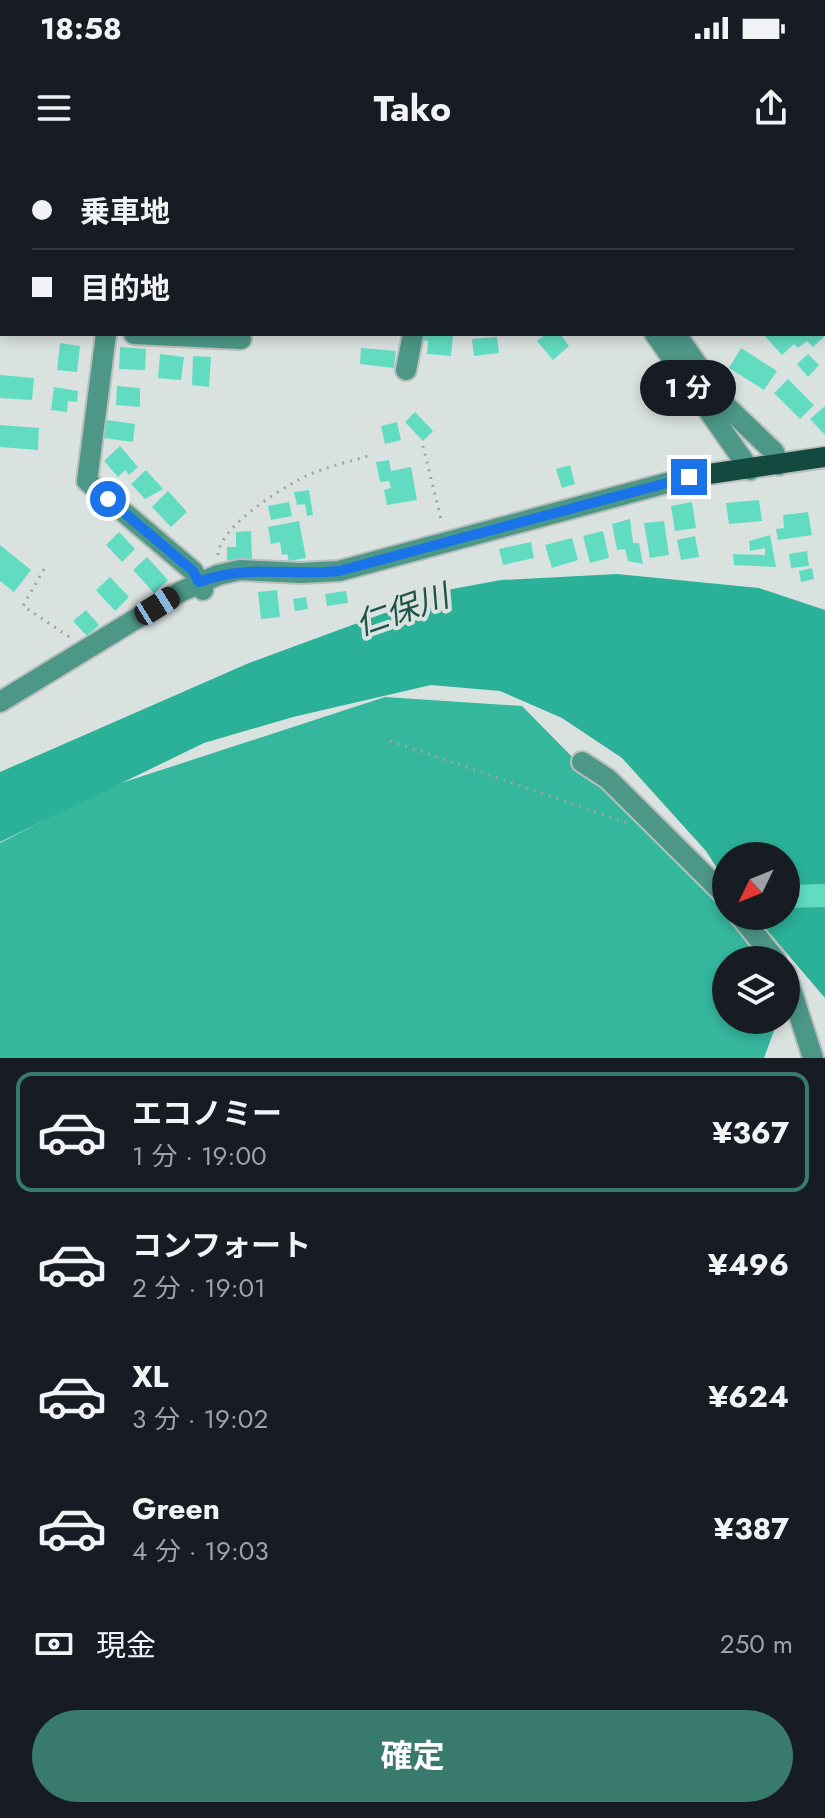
<!DOCTYPE html>
<html lang="ja">
<head>
<meta charset="utf-8">
<style>
	body { margin:0; font-family:Jost,"Noto Sans JP",sans-serif; background:#242831; color:#f1f3f6; height:100vh; display:flex; flex-direction:column; font-size:30px; white-space:nowrap }
	* { box-sizing:border-box; margin:0 }
	p { font-size:26px; color:#9ea1a6 }
	.icon { flex:none; width:44px; height:44px; fill:none; stroke:currentColor; stroke-width:2; stroke-linecap:round; stroke-linejoin:round }
	.map { position:relative; height:898px; overflow:hidden }
	.drawer { display:flex; flex-direction:column; background:#171b24; flex:1 }
	.drawer>* { flex:none }
	.guide { position:absolute; left:0px; top:0px; width:826px; height:176px; box-shadow:0 4px 12px #0003; display:grid; align-content:center; height:176px; padding:0 32px; background:#171b24 }
	.needle { width:52px; rotate:227deg }
	.tools { position:absolute; left:712px; top:682px; display:grid; gap:16px }
	.tools a { display:grid; place-items:center; width:88px; height:88px; border-radius:50%; background:#171b24; box-shadow:0 4px 12px #0003; font-size:40px }
	.end { position:absolute; width:36px; height:36px; margin:-18px; border:10px solid #1a73e8; background:#fff; box-shadow:0 0 0 4px #fff }
	.from { border-radius:50% }
	.bubble { position:absolute; height:56px; border-radius:28px; background:#171b24; box-shadow:0 4px 12px #0003; font-size:26px; font-weight:700; line-height:56px; text-align:center }
	.car { position:absolute; width:24px; height:48px; margin:-24px -12px; border-radius:10px; box-shadow:0 0 6px 2px #0007; background:linear-gradient(#222 24%,#8ab4d8 0 40%,#222 0 76%,#8ab4d8 0 86%,#222 0) }
	.guide b { display:flex; align-items:center; gap:28px; height:76px; font-size:30px }
	.guide b+b { border-top:2px solid #363941 }
	.guide i { width:20px; height:20px; background:#f1f3f6 }
	ul { padding:14px 0 0; list-style:none }
	li { display:flex; align-items:center; gap:24px; height:120px; margin:0 16px 12px; padding:0 16px; border:4px solid transparent; border-radius:16px }
	li div { flex:1 }
	li b { display:block; font-size:30px }
	li em { font-style:normal; font-weight:700 }
	li.current { border-color:#387a6c }
	li>.icon { width:72px; height:72px; stroke-width:1.5 }
	.pay { display:flex; align-items:center; gap:20px; height:88px; padding:0 32px; font-size:30px }
	.pay p { margin-inline-start:auto }
	.action { display:flex; gap:16px; margin-top:auto; padding:16px 32px }
	.action a { flex:1; height:92px; border-radius:48px; background:#387a6c; color:#fff; font-size:32px; font-weight:700; line-height:92px; text-align:center }
	.status { display:flex; justify-content:space-between; align-items:center; height:56px; padding:0 40px; background:#171b24; direction:ltr }
	.status svg { height:22px; fill:currentColor }
	header { display:flex; justify-content:space-between; align-items:center; height:104px; padding:0 32px; background:#171b24; font-size:36px; font-weight:700 }
	.map>svg:first-child { display:block }
	.forest { fill:#35b79e }
	.water { fill:#2bb198 }
	.building { fill:#61dcc1 }
	.lines { fill:none; stroke-linecap:round; stroke-linejoin:round }
	.minor-casing { stroke:#b7bebc; stroke-width:24 }
	.major-casing { stroke:#b7bebc; stroke-width:24 }
	.path { stroke:#9ea4a2; stroke-width:3; stroke-dasharray:2 6; stroke-linecap:butt }
	.minor { stroke:#4c9786; stroke-width:20 }
	.major { stroke:#124a3f; stroke-width:20 }
	.route { stroke:#1a73e8; stroke-width:10 }
	.labels { text-anchor:middle; stroke-width:8; stroke-linejoin:round; paint-order:stroke }
	.water-label { font-size:32px; font-style:italic; fill:#1e5247; stroke:#dae2e0 }
</style>
</head>
<body>
<div class="status"><b>18:58</b><svg viewBox="0 0 49 12"><path d="M0 12V9h3v3zM5 12V6h3v6zM10 12V3h3v9zM15 12V0h3v12zM26 1h20v11H26zM47 4h2v5h-2z"/></svg></div>
<header><svg class="icon" aria-label="menu" viewBox="0 0 24 24"><path d="M4 6h16M4 12h16M4 18h16"/></svg>Tako<svg class="icon" aria-label="share" viewBox="0 0 24 24"><path d="M12 15V3M7 8l5-5 5 5M5 13v7h14v-7"/></svg></header>
<div class="map">
<svg width="825" height="898" viewBox="0 0 825 898">
	<rect width="100%" height="100%" fill="#dae2e0"/>
	<path class="forest" d="M385,537l137,9 202,205 35,49h-33v60h52l-14,38h-764v-215l109,-56z"/>
	<path class="water" d="M617,414l142,14 66,22v388l-70,-82h31v-60h-60v26l-20,-31 -84,-93 -60,-40 -62,-27 -69,-6 -138,32 -89,26 -204,99v-70l249,-109 198,-73 54,-10z"/>
	<path class="building" d="M421,174l32,1 -2,21 -24,-2 1,-13 -8,-1z
		M546,174h14l9,12 -16,14 -16,-19z
		M763,174h58l3,3 -11,10 -6,-6 -9,7 -4,-4 -12,11z
		M497,177l2,16 -25,3 -2,-17z
		M60,183l20,3 -3,26 -20,-2z
		M120,187l26,2 -1,21 -26,-1z
		M361,188l35,3 -2,17 -34,-4z
		M741,188l36,23 -13,19 -35,-22z
		M160,194l24,3 -3,23 -23,-2z
		M808,194l11,11 -11,12 -11,-13z
		M193,196l18,1 -2,30 -17,-2z
		M0,215l34,3 -2,22 -32,-2z
		M788,219l26,26 -14,14 -26,-26z
		M117,226l23,2v19l-24,-2z
		M54,227l24,4 -1,11 -9,-1 -1,11 -16,-2z
		M825,246v29l-15,-16z
		M415,252l18,19 -10,10 -18,-19z
		M107,260l28,4 -2,18 -29,-4z
		M397,262l4,18 -16,4 -4,-18z
		M0,265l39,3 -1,22 -38,-3z
		M120,286l18,21 -9,8 -4,-5 -7,7 -14,-16z
		M389,300l2,11 20,-4 6,33 -30,5 -3,-15 7,-2 -2,-7 -9,1 -4,-20z
		M570,305l5,19 -13,4 -6,-19z
		M146,310l17,19 -18,10 -14,-15z
		M309,330l4,25 -6,1 -2,-12 -8,1 -3,-13z
		M168,331l19,21 -16,15 -19,-20z
		M759,340l3,21 -33,3 -3,-21z
		M289,342l3,14 -21,4 -3,-14z
		M692,342l4,26 -21,3 -4,-25z
		M808,352l4,23 -34,5 -2,-11 8,-1 -1,-13z
		M630,359l3,24h6l4,21 -15,-3 -3,-12 -8,1 -5,-26z
		M299,361l7,37 -17,3 -2,-7 -5,1 -2,-13 -9,2 -3,-17z
		M664,361l5,34 -19,3 -6,-35z
		M251,371l1,28 -25,1v-13h9v-15z
		M603,371l6,27 -19,5 -7,-27z
		M119,372l16,17 -13,13 -16,-17z
		M770,375l6,32 -42,-2 -1,-11 32,1v-7l-15,3 -1,-10z
		M695,376l4,21 -18,3 -4,-20z
		M572,378l6,22 -26,8 -7,-23z
		M531,382l3,16 -31,7 -4,-16z
		M0,385l31,25 -17,22 -14,-11z
		M807,391l2,15 -18,2 -2,-14z
		M147,397l21,23 -14,13 -21,-23z
		M812,408l2,11 -13,3 -2,-11z
		M110,417l19,20 -14,14 -19,-21z
		M277,430l3,27 -19,2 -3,-27z
		M346,431l2,12 -21,3 -2,-12z
		M306,437l2,12 -13,2 -2,-12z
		M86,450l13,15 -12,11 -14,-15z
		M825,724v23l-39,1v-23z"/>
	<g class="lines">
		<g class="minor-casing">
			<path id="minor" d="M106,0v2
				M437,0v2
				M548,0v2
				M106,174l-19,147 106,90 10,19
				M134,174l107,5
				M655,174l95,136
				M676,174l49,71 49,47 5,13
				M406,210l7,-36
				M0,542l180,-110 38,-17 22,-5 61,3 38,-2 350,-94
				M582,602l26,17 118,117
				M740,756l36,44
				M786,814l27,84"/>
		</g>
		<g class="major-casing">
			<path id="major" d="M689,317l136,-20"/>
		</g>
		<path class="path" d="M423,286l19,77
			M218,395c1,-28 62,-66 86,-78 20,-10 45,-15 67,-22
			M44,409l-21,37 48,32
			M390,581l238,82"/>
		<use href="#minor" class="minor"/>
		<use href="#major" class="major"/>
	</g>
	<g class="lines">
		<path class="route" d="M108,339l85,72 6,11c46,-18 92,-6 140,-11l350,-94"/>
	</g>
	<g class="labels">
		<g class="water-label">
			<text transform="translate(402 450) rotate(-19)" y="11">仁保川</text>
		</g>
	</g>
</svg>
<div class="tools">
<a><svg class="needle" viewBox="-14 -14 28 28"><path d="M0-13l5 13h-10z" fill="#e53935"/><path d="M0 13l5-13h-10z" fill="#9ea1a6"/></svg></a>
<a><svg class="icon" aria-label="layers" viewBox="0 0 24 24"><path d="M12 4l9 5-9 5-9-5zM3 14l9 5 9-5"/></svg></a>
</div>
<i class="end from" style="left:108px;top:339px"></i>
<i class="end" style="left:689px;top:317px"></i>
<div class="bubble" style="left:640px;top:200px;width:96px">1 分</div>
<i class="car" style="left:157px;top:446px;rotate:58deg"></i>
<div class="guide">
<b><i class="from"></i>乗車地</b>
<b><i></i>目的地</b>
</div>
</div>
<section class="drawer">
<ul>
<li class="current"><svg class="icon" aria-label="car" viewBox="0 0 24 24"><path d="M5 17H2v-5l4-1 3-4h7l3 4 3 1v5h-3M9 17h6M6 11h13"/><circle cx="7" cy="17" r="2"/><circle cx="17" cy="17" r="2"/></svg><div><b>エコノミー</b><p>1 分 · 19:00</p></div><em>¥367</em></li>
<li><svg class="icon" aria-label="car" viewBox="0 0 24 24"><path d="M5 17H2v-5l4-1 3-4h7l3 4 3 1v5h-3M9 17h6M6 11h13"/><circle cx="7" cy="17" r="2"/><circle cx="17" cy="17" r="2"/></svg><div><b>コンフォート</b><p>2 分 · 19:01</p></div><em>¥496</em></li>
<li><svg class="icon" aria-label="car" viewBox="0 0 24 24"><path d="M5 17H2v-5l4-1 3-4h7l3 4 3 1v5h-3M9 17h6M6 11h13"/><circle cx="7" cy="17" r="2"/><circle cx="17" cy="17" r="2"/></svg><div><b>XL</b><p>3 分 · 19:02</p></div><em>¥624</em></li>
<li><svg class="icon" aria-label="car" viewBox="0 0 24 24"><path d="M5 17H2v-5l4-1 3-4h7l3 4 3 1v5h-3M9 17h6M6 11h13"/><circle cx="7" cy="17" r="2"/><circle cx="17" cy="17" r="2"/></svg><div><b>Green</b><p>4 分 · 19:03</p></div><em>¥387</em></li>
</ul>
<div class="pay"><svg class="icon" aria-label="cash" viewBox="0 0 24 24"><path d="M3 7h18v10H3z"/><circle cx="12" cy="12" r="2"/></svg>現金<p>250 m</p></div>
<div class="action"><a>確定</a></div>
</section>
</body>
</html>
